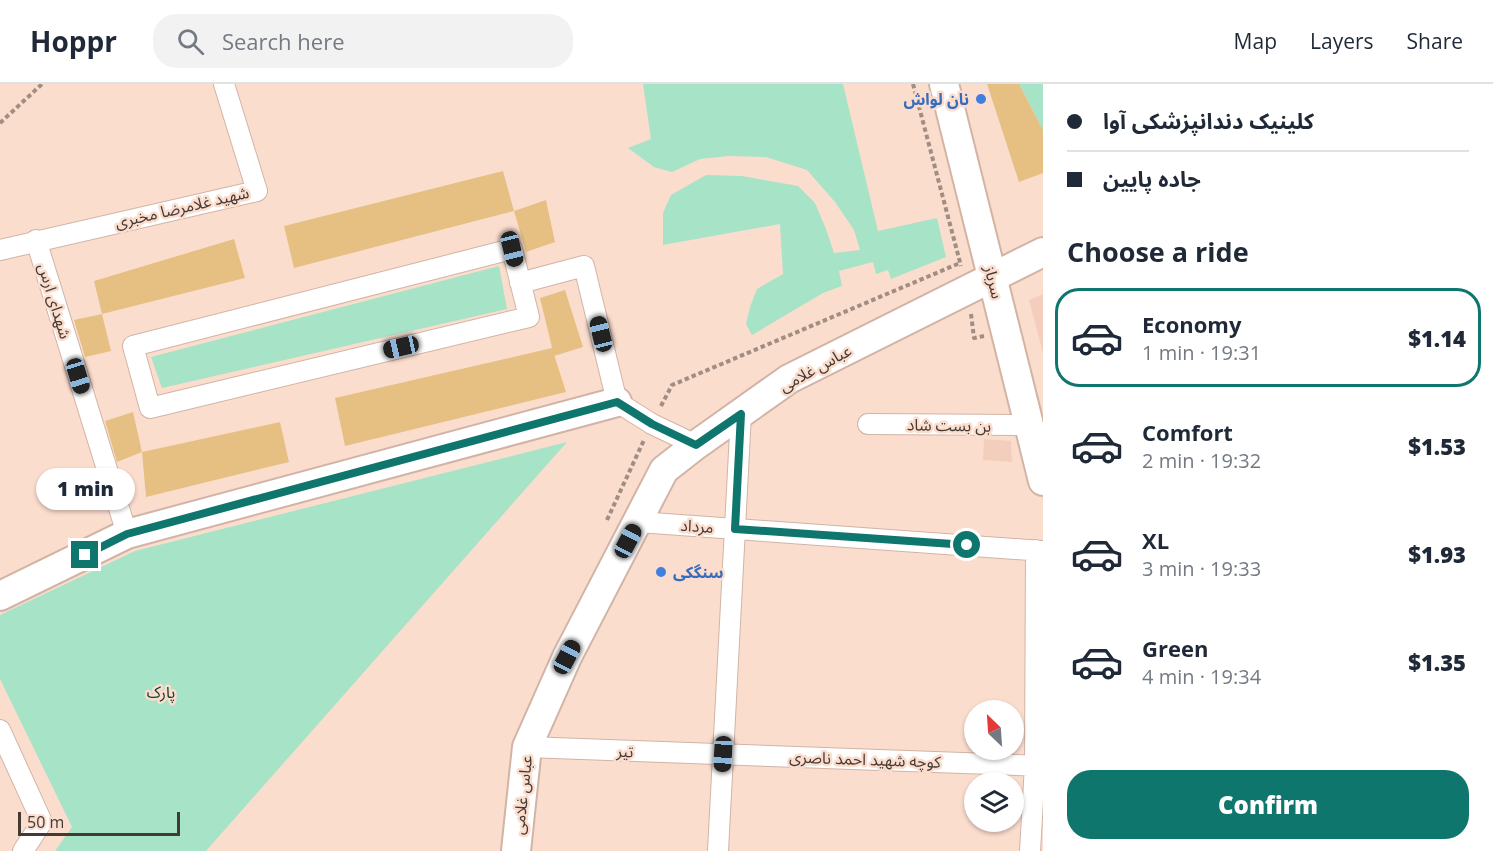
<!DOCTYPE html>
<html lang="en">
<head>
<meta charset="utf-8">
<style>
	body { margin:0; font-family:"Open Sans","Noto Sans Arabic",sans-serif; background:#f2f2f3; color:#1f2937; height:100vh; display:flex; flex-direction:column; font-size:22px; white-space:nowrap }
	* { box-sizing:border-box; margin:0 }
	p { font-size:20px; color:#747a83 }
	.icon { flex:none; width:33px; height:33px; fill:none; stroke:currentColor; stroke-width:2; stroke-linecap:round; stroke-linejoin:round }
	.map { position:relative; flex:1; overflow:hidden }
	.details { display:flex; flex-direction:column; background:#fff; width:450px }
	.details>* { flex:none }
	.banner { display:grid; align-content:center; height:132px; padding:0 24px; background:#fff }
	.needle { width:39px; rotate:335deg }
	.buttons { position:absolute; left:964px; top:616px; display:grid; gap:12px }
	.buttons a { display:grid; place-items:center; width:60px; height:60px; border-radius:50%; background:#fff; box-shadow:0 2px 4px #0004; font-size:30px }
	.scale { position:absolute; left:18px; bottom:15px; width:162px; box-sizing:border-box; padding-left:6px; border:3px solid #453933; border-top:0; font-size:16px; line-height:21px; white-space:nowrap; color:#453933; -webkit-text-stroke:4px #fbddce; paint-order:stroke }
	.end { position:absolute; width:27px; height:27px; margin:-14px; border:8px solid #0f766e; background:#fff; box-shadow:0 0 0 3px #fff }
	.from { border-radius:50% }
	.bubble { position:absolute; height:42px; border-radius:21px; background:#fff; box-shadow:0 2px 4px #0004; font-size:20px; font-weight:800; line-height:42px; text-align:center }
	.car { position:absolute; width:18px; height:36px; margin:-18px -9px; border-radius:8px; box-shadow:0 0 4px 2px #0007; background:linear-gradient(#222 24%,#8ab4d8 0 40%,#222 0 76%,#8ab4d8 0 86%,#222 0) }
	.banner b { display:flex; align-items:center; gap:21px; height:57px; font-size:22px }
	.banner b+b { border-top:2px solid #e0e1e3 }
	.banner i { width:15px; height:15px; background:#1f2937 }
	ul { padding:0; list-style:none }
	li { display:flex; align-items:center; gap:18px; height:99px; margin:0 12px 9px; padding:0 12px; border:3px solid transparent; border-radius:24px }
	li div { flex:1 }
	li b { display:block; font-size:22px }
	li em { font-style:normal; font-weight:800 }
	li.on { border-color:#0f766e }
	li>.icon { width:54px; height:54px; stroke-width:1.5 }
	h2 { padding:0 24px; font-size:27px; line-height:72px }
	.button { display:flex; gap:12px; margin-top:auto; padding:12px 24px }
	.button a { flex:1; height:69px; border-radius:24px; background:#0f766e; color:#fff; font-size:24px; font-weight:800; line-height:69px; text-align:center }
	header { display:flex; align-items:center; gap:36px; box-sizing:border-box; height:84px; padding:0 30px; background:#fff; border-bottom:2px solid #e0e1e3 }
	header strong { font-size:28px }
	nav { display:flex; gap:33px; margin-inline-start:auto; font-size:21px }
	.search { width:420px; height:54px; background:#f2f2f3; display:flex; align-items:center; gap:15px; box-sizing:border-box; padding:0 21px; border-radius:24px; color:#747a83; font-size:22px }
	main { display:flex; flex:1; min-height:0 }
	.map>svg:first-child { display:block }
	.built { fill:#f3cebc }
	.green { fill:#a7e3c7 }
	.building { fill:#e6c083 }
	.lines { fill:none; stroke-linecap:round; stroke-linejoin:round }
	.street-casing { stroke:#d1b4a6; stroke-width:22 }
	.secondary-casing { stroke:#d1b4a6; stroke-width:32 }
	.path { stroke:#a28d82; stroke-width:4; stroke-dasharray:4.5 3; stroke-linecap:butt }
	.street { stroke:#fff; stroke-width:20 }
	.secondary { stroke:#fff; stroke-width:28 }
	.route { stroke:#0f766e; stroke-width:8 }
	.shop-dot { fill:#3f7fe0; stroke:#fbddce; stroke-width:2 }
	.labels { text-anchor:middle; stroke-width:5; stroke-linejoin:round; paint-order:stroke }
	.shop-label { font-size:16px; font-weight:bold; fill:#366cbe; stroke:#fbddce; text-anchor:end }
	.street-label { font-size:16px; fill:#453933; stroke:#fbddce }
	.park-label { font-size:16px; fill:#133628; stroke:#fbddce }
</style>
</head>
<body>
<header>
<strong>Hoppr</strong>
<div class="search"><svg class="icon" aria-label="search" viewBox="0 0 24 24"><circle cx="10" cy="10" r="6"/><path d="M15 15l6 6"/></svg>Search here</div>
<nav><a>Map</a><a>Layers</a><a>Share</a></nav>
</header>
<main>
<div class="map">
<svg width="1043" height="767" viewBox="0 0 1043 767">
	<rect width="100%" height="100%" fill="#fbddce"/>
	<path class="built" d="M1043,210v59l-14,-53z
		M984,355l27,2 1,21 -29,-2z"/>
	<path class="green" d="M643,0h200l35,147 59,-13 9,39 -55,22 -3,-9 -12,4 -3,-12 -34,9 3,15 -19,7 -71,42 -6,-11 4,-17 7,-18 26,-15 -3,-50 -117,21v-32l8,-18 35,-20 36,1 56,10 17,17 11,26 8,24 26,-3 -6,-20 -19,-28 -28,-32 -41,-13 -37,-1 -29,3 -28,13 -18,-5 -26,-19 23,-9z
		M1019,0h24v46z
		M499,182l8,43 -345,79 -11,-31z
		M567,358l-361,409h-151l17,-24 -72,-148v-64l135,-64z"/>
	<path class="building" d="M987,0h32l24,46v43l-24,9z
		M503,87l11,40 -220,57 -10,-42z
		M546,116l9,42 -29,10 -12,-41z
		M234,155l11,39 -143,36 -8,-33z
		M565,206l18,57 -29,9 -14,-58z
		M102,230l9,37 -26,6 -11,-37z
		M552,264l14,44 -221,54 -10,-48z
		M133,328l9,40 -25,10 -12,-41z
		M280,338l9,40 -143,35 -4,-45z"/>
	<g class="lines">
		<g class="street-casing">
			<path id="street" d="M36,156l91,294
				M512,165l17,68 -379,91 -17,-62z
				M0,166l257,-59 -33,-107
				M520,199l64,-17 33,136 35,22 44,21
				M868,340l161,1
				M638,438l405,29
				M0,646l42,92 -19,29
				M527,663l516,19
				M718,767l23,-437
				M1030,767l5,-86 1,-215"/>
		</g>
		<g class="secondary-casing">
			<path id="secondary" d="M944,0l99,397
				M0,512l127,-62 490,-132
				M516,767l11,-104 40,-90 97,-187 32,-25 93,-66 254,-127"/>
		</g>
		<path class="path" d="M913,0l48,182
			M0,39l42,-39
			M971,230l3,24 10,-2
			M661,322l11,-21 288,-122
			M607,436l37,-80"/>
		<use href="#street" class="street"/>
		<use href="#secondary" class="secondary"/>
	</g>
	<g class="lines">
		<path class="route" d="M85,471l42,-21 490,-132 35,22 44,21 45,-31 -6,115 232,16"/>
	</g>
	<g class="shop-dot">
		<circle cx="981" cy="15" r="6"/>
		<circle cx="661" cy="488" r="6"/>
	</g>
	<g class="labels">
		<g class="shop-label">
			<text x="969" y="21">نان لواش</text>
			<text x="673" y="494" text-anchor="start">سنگکی</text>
		</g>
		<g class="street-label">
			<text transform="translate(182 123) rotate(-13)" y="6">شهید غلامرضا مخبری</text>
			<text transform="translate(994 198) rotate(76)" y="6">سرباز</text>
			<text transform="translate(55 217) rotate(73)" y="6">شهدای ارس</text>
			<text transform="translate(815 284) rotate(-29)" y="6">عباس غلامی</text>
			<text transform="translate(949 341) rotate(1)" y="6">بن بست شاد</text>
			<text transform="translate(697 442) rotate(4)" y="6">مرداد</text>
			<text transform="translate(625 667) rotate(2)" y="6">تیر</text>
			<text transform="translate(865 675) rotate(2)" y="6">کوچه شهید احمد ناصری</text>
			<text transform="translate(522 711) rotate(-84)" y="6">عباس غلامی</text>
		</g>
		<g class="park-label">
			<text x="161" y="614">پارک</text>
		</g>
	</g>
</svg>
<div class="buttons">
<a><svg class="needle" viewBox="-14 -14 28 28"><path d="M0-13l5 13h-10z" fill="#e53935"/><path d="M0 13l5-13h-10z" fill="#747a83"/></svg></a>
<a><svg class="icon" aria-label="layers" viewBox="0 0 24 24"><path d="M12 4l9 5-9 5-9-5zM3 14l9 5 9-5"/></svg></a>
</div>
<div class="scale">50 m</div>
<i class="end from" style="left:967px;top:461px"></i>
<i class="end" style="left:85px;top:471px"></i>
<div class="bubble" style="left:36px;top:384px;width:99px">1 min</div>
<i class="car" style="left:512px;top:165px;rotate:166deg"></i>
<i class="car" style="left:601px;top:250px;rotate:346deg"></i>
<i class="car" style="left:401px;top:263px;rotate:257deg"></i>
<i class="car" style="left:78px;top:292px;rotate:163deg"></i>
<i class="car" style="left:628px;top:457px;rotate:28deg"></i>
<i class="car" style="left:567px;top:573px;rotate:28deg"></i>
<i class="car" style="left:723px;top:670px;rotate:183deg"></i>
</div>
<section class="details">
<div class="banner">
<b><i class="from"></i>کلینیک دندانپزشکی آوا</b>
<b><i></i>جاده پایین</b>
</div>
<h2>Choose a ride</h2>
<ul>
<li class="on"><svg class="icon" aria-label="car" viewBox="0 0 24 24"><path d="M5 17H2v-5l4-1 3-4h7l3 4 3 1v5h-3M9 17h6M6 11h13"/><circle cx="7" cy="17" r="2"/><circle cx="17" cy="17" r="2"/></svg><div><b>Economy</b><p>1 min · 19:31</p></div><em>$1.14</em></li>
<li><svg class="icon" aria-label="car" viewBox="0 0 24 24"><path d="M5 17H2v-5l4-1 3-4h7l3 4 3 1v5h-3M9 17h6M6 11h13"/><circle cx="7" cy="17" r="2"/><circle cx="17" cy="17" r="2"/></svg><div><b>Comfort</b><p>2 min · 19:32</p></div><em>$1.53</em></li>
<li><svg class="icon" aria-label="car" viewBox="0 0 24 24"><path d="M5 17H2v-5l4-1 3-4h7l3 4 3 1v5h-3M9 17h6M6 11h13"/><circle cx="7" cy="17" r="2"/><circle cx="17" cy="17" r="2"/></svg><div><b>XL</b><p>3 min · 19:33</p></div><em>$1.93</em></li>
<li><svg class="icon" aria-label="car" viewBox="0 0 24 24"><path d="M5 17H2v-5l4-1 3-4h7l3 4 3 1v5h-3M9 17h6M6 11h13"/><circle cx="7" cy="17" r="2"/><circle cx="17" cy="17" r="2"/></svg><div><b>Green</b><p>4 min · 19:34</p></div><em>$1.35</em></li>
</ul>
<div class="button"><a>Confirm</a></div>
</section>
</main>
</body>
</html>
